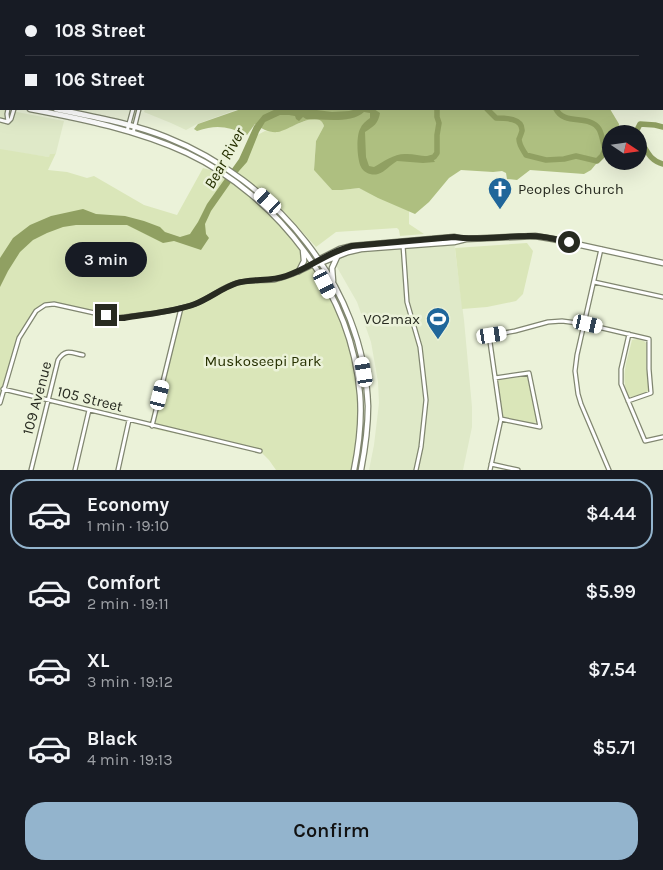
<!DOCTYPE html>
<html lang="en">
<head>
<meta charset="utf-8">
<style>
	body { margin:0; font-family:Karla,sans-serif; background:#242831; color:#f1f3f6; height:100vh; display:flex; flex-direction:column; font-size:19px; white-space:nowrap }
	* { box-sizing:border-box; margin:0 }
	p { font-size:16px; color:#9ea1a6 }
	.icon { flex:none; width:28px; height:28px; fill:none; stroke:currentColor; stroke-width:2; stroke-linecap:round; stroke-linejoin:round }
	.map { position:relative; height:470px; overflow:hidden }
	.sheet { display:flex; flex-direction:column; background:#171b24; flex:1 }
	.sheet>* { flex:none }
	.top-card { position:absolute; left:0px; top:0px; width:664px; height:110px; box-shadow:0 5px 20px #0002; display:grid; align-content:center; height:110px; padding:0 25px; background:#171b24 }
	.needle { width:32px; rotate:103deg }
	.controls { position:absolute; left:602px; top:125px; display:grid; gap:10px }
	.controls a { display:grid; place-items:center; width:45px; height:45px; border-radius:50%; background:#171b24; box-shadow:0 5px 20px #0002; font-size:25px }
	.end { position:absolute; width:22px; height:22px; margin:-11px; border:6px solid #282b21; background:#fff; box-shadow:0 0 0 2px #fff }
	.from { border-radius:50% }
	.bubble { position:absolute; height:35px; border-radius:18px; background:#171b24; box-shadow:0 5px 20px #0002; font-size:16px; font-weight:600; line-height:35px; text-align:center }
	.car { position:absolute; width:15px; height:30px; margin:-15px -8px; border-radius:6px; box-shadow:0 0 4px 1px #0007; background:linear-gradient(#fff 24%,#345 0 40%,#fff 0 76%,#345 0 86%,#fff 0) }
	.top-card b { display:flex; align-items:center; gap:18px; height:48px; font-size:19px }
	.top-card b+b { border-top:1px solid #363941 }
	.top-card i { width:12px; height:12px; background:#f1f3f6 }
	ul { padding:9px 0 0; list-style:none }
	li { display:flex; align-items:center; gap:15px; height:70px; margin:0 10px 8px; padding:0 15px; border:2px solid transparent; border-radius:20px }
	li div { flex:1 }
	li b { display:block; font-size:19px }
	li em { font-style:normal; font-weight:600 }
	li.active { border-color:#93b4cd }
	li>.icon { width:45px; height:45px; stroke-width:1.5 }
	.cta { display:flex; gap:10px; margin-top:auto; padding:10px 25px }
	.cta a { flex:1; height:58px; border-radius:20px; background:#93b4cd; color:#111; font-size:20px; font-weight:600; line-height:58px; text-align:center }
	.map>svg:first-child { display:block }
	.built { fill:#dfe9c8 }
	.green { fill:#dae6b9 }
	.forest { fill:#aebf80 }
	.water { fill:#90a062 }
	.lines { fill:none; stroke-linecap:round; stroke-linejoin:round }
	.river { stroke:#90a062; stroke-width:5.5 }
	.minor-casing { stroke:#808670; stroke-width:5.5 }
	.major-casing { stroke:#808670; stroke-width:7 }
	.minor { stroke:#fff; stroke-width:3 }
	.major { stroke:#fff; stroke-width:4.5 }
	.route { stroke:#282b21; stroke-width:6 }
	.labels { text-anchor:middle; stroke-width:5; stroke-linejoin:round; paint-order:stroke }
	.poi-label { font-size:15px; fill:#282b21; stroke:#ebf2d9; text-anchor:start }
	.park-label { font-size:15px; fill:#263000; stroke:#ebf2d9 }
	.street-label { font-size:15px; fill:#282b21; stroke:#ebf2d9 }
	.water-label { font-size:16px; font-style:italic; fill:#263000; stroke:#ebf2d9 }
</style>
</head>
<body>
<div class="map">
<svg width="663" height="470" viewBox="0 0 663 470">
	<rect width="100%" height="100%" fill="#ebf2d9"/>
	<path class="built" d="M160,0h204l1,1h-205z
		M0,107l1,2 63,12 -8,32 -7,4 -49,-7z
		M145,109h93l-41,15 -11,6 -15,-7 -27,-11z
		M454,242l10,78 8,87v20l-9,43h-94l5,-25 5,-42 -1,-21 -7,-40 -14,-40 -23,-40 2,-4 12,-6z"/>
	<path class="green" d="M310,119c7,0 12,-1 14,7l-8,15 -2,28 18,21h10l17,-2 50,23v13l15,10 -24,2 -1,-6 -2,-2 -61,4 -20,15 -41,-45 -40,-31 15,-32 15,-8 12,1z
		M0,149l49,8 1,-3h4l2,-1 -8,17 19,2 20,6 7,-2 50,29 33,10 26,-47 11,3 24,16 31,26 50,60 12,21 21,56 9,57 -7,63h-78l-7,-10 -9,-9 -106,-22 29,-125 -48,15h-9l-34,-5 -34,-10 -17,4 -7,8 -19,29 -15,58z
		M527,243l6,8 -10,43 -7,7 -29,6 -25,2 -7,-61z
		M637,339l7,2 2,2v23l3,24 -3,3 -15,4 -4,-2c-6,-21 0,-34 5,-55z
		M527,376l10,46 -5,2 -30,-7 -5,-34 2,-3z"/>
	<path class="forest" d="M241,109h369l9,15 -1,10h-7v15l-15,15 -5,6 -7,4 -54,-4 -13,10 -10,-1 -1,-6 -4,-2 -9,1 -32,-2 -12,8 -20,24 -14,12 -37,-16 -19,-10 -17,2h-10l-18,-20 2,-29 8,-15c-5,-18 -35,4 -46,6 -9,1 -16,-3 -23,-8l-8,11c-19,-8 -29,-11 -50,-4l-3,-2 4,-5z"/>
	<path class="water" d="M276,109h33l23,3 17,-1 8,-2h17l6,4c-2,11 -6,13 -15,19l1,25 3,9 5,1c10,-6 21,-14 33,-13 8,0 15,3 24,2l4,6 -12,1 -26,-2c-7,4 -12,11 -19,13 -6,2 -14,-1 -17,-7 -4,-8 -5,-30 -1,-38 2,-5 6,-8 10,-11v-5l-6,-1c-13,12 -41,7 -58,7l-3,-2 -4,4 -3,-2 -1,-3 -6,-1h-9l-15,7 -6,10 -12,30 -8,9 -28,40 -6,13 1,10 3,4 -8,12 -27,-9 -11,2 -36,-18h-51l-13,2 -16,6 -14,7 -13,12 -12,19 -8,16v-29l13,-20 17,-13 21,-9 32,-7 13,5 29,2 19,5 16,6 5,5 15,5 10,-3 8,-12 9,-18 32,-45 15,-33 9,-11z"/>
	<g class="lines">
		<path class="river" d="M662,91h1
			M487,109l9,9c9,0 27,0 26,13 -1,3 -2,6 -3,8 0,6 4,11 7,16l20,5 18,-1 12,-3 21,5 5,-5 3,-7c-2,-6 -3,-15 -6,-20 -9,-15 -35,-3 -43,-20
			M637,134v-4l3,-6 15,1 8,2
			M639,139c8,10 10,22 24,25
			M427,159l7,-2 3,-4v-18l2,-12 -2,-6v-8"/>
		<g class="minor-casing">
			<path id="minor" d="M149,1v-1
				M155,1v-1
				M0,30h1
				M0,120l8,2
				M8,122l3,-3 3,-10
				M8,122l-1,-8 1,-5
				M127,131l6,-22
				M133,133l6,-24
				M403,245l4,57 13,45 6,53 -5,47 -5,23
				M601,249l-24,106 -2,16 3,23 3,10 28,66
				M594,282l69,15
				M629,334l-8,35v15l24,57 18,-4
				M495,378l34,-5 11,54 -39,-8
				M3,389l257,62
				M0,403l19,-65 17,-27 9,-6 9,-1 63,14 6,-1c23,-3 50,-5 72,-13 15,-6 28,-18 45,-22 11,-2 22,-1 34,-2 14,-3 27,-9 39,-15
				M152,426l29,-118
				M491,464l27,6
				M31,470l27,-110c8,-12 13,-7 25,-5
				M75,470l14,-60
				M118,470l11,-50
				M490,470l11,-51 -11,-77v-3l3,-4 22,-4 33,-9 14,-1 23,3 64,15v30l2,24 -23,8"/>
		</g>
		<g class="major-casing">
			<path id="major" d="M33,1l1,-1
				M39,1l1,-1
				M0,96h1
				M0,102l1,1
				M30,109c53,10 107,21 157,44 91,43 165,139 173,242 2,25 -1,50 -6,75
				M56,109c37,8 75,14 110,28 109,43 198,149 202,269 0,22 -3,43 -7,64
				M318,260l22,-11 12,-3 102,-9 8,2
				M318,264l30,-12 13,-3 93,-7 12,-3 69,-3 18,3 110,24
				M299,271l5,-10 -1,-11
				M333,281l-1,-13 5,-11"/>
		</g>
		<use href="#minor" class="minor"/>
		<use href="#major" class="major"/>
	</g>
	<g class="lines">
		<path class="route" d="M106,315l11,3h7c22,-4 50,-6 71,-14 15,-6 27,-16 42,-21 16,-5 33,-1 49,-7 25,-8 41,-24 66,-30l102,-9c24,4 49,-1 73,-1 14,-1 29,3 42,6"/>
	</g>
	<defs>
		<g id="church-pin" transform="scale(1.25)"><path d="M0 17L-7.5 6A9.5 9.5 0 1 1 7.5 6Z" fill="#20669a" stroke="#ebf2d9"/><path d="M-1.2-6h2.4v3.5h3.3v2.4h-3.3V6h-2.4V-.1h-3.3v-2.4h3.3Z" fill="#fff"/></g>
		<g id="stadium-pin" transform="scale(1.25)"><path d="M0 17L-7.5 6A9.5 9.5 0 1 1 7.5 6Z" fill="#20669a" stroke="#ebf2d9"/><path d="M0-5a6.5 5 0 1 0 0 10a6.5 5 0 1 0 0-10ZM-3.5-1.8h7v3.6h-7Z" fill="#fff"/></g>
	</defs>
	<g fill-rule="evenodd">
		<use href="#church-pin" x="500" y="189"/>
		<use href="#stadium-pin" x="438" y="319"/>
	</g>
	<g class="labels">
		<g class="poi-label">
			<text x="518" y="194">Peoples Church</text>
			<text x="420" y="324" text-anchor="end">VO2max</text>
		</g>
		<g class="park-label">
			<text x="263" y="366">Muskoseepi Park</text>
		</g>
		<g class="street-label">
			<text transform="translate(37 398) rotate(-75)" y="5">109 Avenue</text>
			<text transform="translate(90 399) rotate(14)" y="5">105 Street</text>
		</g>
		<g class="water-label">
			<text transform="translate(224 158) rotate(-61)" y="6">Bear River</text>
		</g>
	</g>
</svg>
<div class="controls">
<a><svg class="needle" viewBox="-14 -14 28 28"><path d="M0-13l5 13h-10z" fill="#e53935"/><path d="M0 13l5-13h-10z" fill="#9ea1a6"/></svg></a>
</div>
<i class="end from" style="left:569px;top:242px"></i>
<i class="end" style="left:106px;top:315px"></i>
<div class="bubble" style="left:65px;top:242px;width:82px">3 min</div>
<i class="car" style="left:268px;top:201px;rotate:312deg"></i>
<i class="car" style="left:325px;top:284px;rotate:153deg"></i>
<i class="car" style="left:588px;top:324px;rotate:103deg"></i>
<i class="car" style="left:492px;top:335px;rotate:81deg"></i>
<i class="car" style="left:364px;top:372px;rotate:350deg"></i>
<i class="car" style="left:160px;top:395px;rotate:14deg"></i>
<div class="top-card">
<b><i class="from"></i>108 Street</b>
<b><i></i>106 Street</b>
</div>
</div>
<section class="sheet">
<ul>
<li class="active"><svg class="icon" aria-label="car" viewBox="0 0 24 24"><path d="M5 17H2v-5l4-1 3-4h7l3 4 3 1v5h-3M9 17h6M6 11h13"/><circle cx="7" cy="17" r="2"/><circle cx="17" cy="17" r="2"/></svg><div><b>Economy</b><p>1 min · 19:10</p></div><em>$4.44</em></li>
<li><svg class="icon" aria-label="car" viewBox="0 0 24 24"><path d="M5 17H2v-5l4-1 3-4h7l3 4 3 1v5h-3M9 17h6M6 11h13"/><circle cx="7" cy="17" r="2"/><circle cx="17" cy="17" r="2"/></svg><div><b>Comfort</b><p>2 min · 19:11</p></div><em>$5.99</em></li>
<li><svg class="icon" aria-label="car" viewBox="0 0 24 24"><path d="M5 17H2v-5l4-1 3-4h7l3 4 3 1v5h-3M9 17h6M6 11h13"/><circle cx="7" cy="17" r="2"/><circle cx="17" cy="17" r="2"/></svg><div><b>XL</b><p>3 min · 19:12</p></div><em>$7.54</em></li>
<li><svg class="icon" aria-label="car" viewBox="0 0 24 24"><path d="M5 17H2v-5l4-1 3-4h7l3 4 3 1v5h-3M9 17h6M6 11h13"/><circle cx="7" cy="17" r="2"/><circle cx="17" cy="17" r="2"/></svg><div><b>Black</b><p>4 min · 19:13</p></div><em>$5.71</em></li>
</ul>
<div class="cta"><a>Confirm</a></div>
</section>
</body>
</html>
